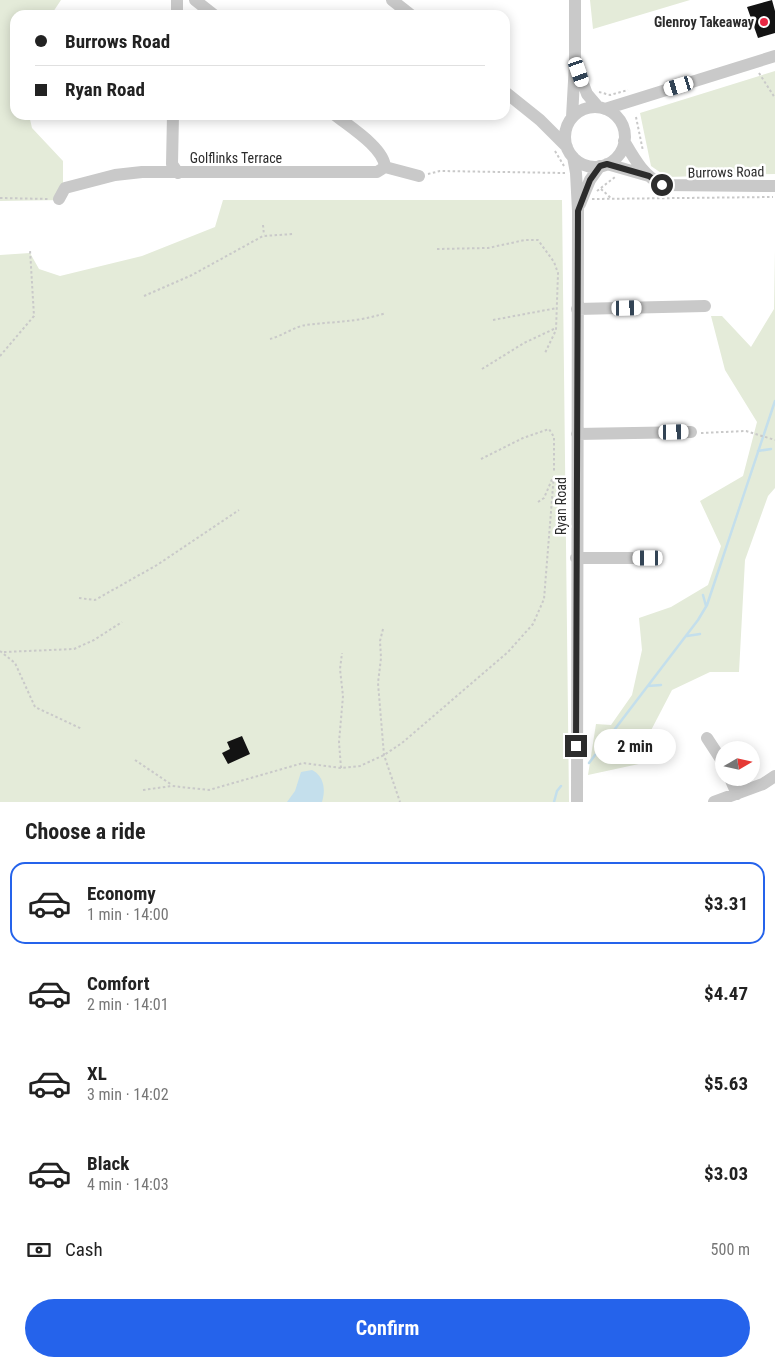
<!DOCTYPE html>
<html lang="en">
<head>
<meta charset="utf-8">
<style>
	body { margin:0; font-family:"Roboto Condensed",sans-serif; background:#f6f6f6; color:#222; height:100vh; display:flex; flex-direction:column; font-size:19px; white-space:nowrap }
	* { box-sizing:border-box; margin:0 }
	p { font-size:16px; color:#767676 }
	.icon { flex:none; width:28px; height:28px; fill:none; stroke:currentColor; stroke-width:2; stroke-linecap:round; stroke-linejoin:round }
	.map { position:relative; height:802px; overflow:hidden }
	.panel { display:flex; flex-direction:column; background:#fff; flex:1 }
	.panel>* { flex:none }
	.guide { position:absolute; left:10px; top:10px; width:500px; height:110px; border-radius:15px; box-shadow:0 2px 12px #0003; display:grid; align-content:center; height:110px; padding:0 25px; background:#fff }
	.needle { width:32px; rotate:81deg }
	.tools { position:absolute; left:715px; top:741px; display:grid; gap:10px }
	.tools a { display:grid; place-items:center; width:45px; height:45px; border-radius:50%; background:#fff; box-shadow:0 2px 12px #0003; font-size:25px }
	.end { position:absolute; width:22px; height:22px; margin:-11px; border:6px solid #2c2c2c; background:#fff; box-shadow:0 0 0 2px #fff }
	.from { border-radius:50% }
	.bubble { position:absolute; height:35px; border-radius:18px; background:#fff; box-shadow:0 2px 12px #0003; font-size:16px; font-weight:700; line-height:35px; text-align:center }
	.car { position:absolute; width:15px; height:30px; margin:-15px -8px; border-radius:6px; box-shadow:0 0 4px 1px #0007; background:linear-gradient(#fff 24%,#345 0 40%,#fff 0 76%,#345 0 86%,#fff 0) }
	.guide b { display:flex; align-items:center; gap:18px; height:48px; font-size:19px }
	.guide b+b { border-top:1px solid #e0e0e0 }
	.guide i { width:12px; height:12px; background:#222 }
	ul { padding:0; list-style:none }
	li { display:flex; align-items:center; gap:15px; height:82px; margin:0 10px 8px; padding:0 15px; border:2px solid transparent; border-radius:15px }
	li div { flex:1 }
	li b { display:block; font-size:19px }
	li em { font-style:normal; font-weight:700 }
	li.on { border-color:#2563eb }
	li>.icon { width:45px; height:45px; stroke-width:1.5 }
	h2 { padding:0 25px; font-size:22px; line-height:60px }
	.pay { display:flex; align-items:center; gap:12px; height:55px; padding:0 25px; font-size:19px }
	.pay p { margin-inline-start:auto }
	.button { display:flex; gap:10px; margin-top:auto; padding:10px 25px }
	.button a { flex:1; height:58px; border-radius:30px; background:#2563eb; color:#fff; font-size:20px; font-weight:700; line-height:58px; text-align:center }
	.map>svg:first-child { display:block }
	.green { fill:#e4ebd9 }
	.water { fill:#c4dfec }
	.lines { fill:none; stroke-linecap:round; stroke-linejoin:round }
	.stream { stroke:#c4dfec; stroke-width:2.5 }
	.building { fill:#131313 }
	.path { stroke:#c9c9c9; stroke-width:2; stroke-dasharray:2.5 2.5; stroke-linecap:butt }
	.minor { stroke:#c9c9c9; stroke-width:12 }
	.route { stroke:#2c2c2c; stroke-width:6 }
	.poi-dot { fill:#ea2844; stroke:#fff; stroke-width:2 }
	.labels { text-anchor:middle; stroke-width:5; stroke-linejoin:round; paint-order:stroke }
	.poi-label { font-size:14px; font-weight:bold; fill:#2c2c2c; stroke:#fff; text-anchor:end }
	.street-label { font-size:14px; fill:#2c2c2c; stroke:#fff }
</style>
</head>
<body>
<div class="map">
<svg width="775" height="802" viewBox="0 0 775 802">
	<rect width="100%" height="100%" fill="#fff"/>
	<path class="green" d="M0,0h61l-10,15h-36v100h14l3,13 31,33v39l-63,1z
		M590,0h100l-97,29z
		M775,71v103l-108,3 -16,-11 -11,-53z
		M223,200h339l7,602h-569v-547l30,-2 9,16 21,7 82,-20 73,-29z
		M775,250v238l-7,8 -23,64 -6,112h-29l-38,18 -26,50 2,22 -60,13 8,-51 15,1 21,-30 10,-45 -3,-32 32,-11 37,-22 13,-39 -21,-45 43,-25 14,-54 -32,-52 -14,-54h11l29,31 23,-38z"/>
	<path class="water" d="M312,770c12,6 14,20 10,32h-35l8,-11 6,-19z"/>
	<g class="lines">
		<path class="stream" d="M758,451l13,-2
			M703,595l3,11
			M687,636l13,-2
			M648,686l13,-1
			M589,763l109,-143 9,-15 68,-204
			M554,802l3,-11 4,-5"/>
	</g>
	<path class="building" d="M772,0l3,11v22l-17,5 -11,-31z
		M242,736l8,18 -22,10 -6,-11 8,-4 -3,-7z"/>
	<g class="lines">
		<path class="path" d="M759,73l16,25
			M599,92l11,3 18,-5
			M636,117l7,34
			M555,151l9,15
			M428,174l12,-3 125,2
			M601,189l11,10
			M597,191l18,-14
			M0,198l50,1
			M592,199l181,-2
			M263,225l1,10
			M437,249l51,-1 37,-8h13l16,22 4,11 -2,57 -11,23
			M144,296l48,-21 71,-39 30,-2
			M493,320l64,-12
			M270,339c12,-3 26,-13 36,-14 30,-4 48,-2 80,-12
			M0,356l34,-40 -4,-66
			M482,369l42,-26 32,-15
			M701,433l45,-2 29,9
			M481,459l42,-21 26,-9 5,8v36
			M538,502l6,-4 9,-21
			M79,598l16,2 62,-35 82,-55
			M383,629l-3,12 1,17 -3,25 6,72 16,47
			M0,651l15,12 20,44 47,22
			M4,652l70,-3 20,-9 28,-18
			M135,760l37,25
			M341,768l-2,-26 4,-46 -3,-27 2,-16
			M143,790l29,-4 37,4 94,-27 38,5 19,-2 24,-11 18,-12 106,-91 25,-28 11,-25 10,-125"/>
		<path class="minor" d="M195,0l19,15
			M392,0l19,15
			M177,15v-15
			M578,70l9,24 11,13
			M505,92l35,28 27,27
			M565 137a30 30 0 1 1 60 0a30 30 0 1 1-60 0Z
			M605,109l170,-53
			M173,115l-1,49 6,9
			M335,115c15,12 49,33 50,52
			M572,117l3,-54v-63
			M624,141c10,17 20,36 39,44l112,1
			M573,157l3,16 2,38 -1,591
			M607,164l42,12
			M59,199l6,-11 50,-13 27,-3h235l8,-5 34,9
			M580,204l10,-24 10,-14
			M577,309l128,-3
			M577,434l114,-2
			M576,558h72
			M707,738l17,26
			M730,778l7,16
			M714,802l49,-18 12,-8"/>
	</g>
	<g class="lines">
		<path class="route" d="M576,746l2,-535 12,-31 10,-14 7,-2 42,12 13,9"/>
	</g>
	<circle class="poi-dot" cx="764" cy="22" r="5"/>
	<g class="labels">
		<g class="poi-label">
			<text x="754" y="27">Glenroy Takeaway</text>
		</g>
		<g class="street-label">
			<text x="236" y="163">Golflinks Terrace</text>
			<text transform="translate(726 172) rotate(-1)" y="5">Burrows Road</text>
			<text transform="translate(561 506) rotate(-90)" y="5">Ryan Road</text>
		</g>
	</g>
</svg>
<div class="tools">
<a><svg class="needle" viewBox="-14 -14 28 28"><path d="M0-13l5 13h-10z" fill="#e53935"/><path d="M0 13l5-13h-10z" fill="#767676"/></svg></a>
</div>
<i class="end from" style="left:662px;top:185px"></i>
<i class="end" style="left:576px;top:746px"></i>
<div class="bubble" style="left:594px;top:729px;width:82px">2 min</div>
<i class="car" style="left:579px;top:72px;rotate:161deg"></i>
<i class="car" style="left:679px;top:86px;rotate:253deg"></i>
<i class="car" style="left:627px;top:308px;rotate:89deg"></i>
<i class="car" style="left:674px;top:432px;rotate:89deg"></i>
<i class="car" style="left:648px;top:558px;rotate:270deg"></i>
<div class="guide">
<b><i class="from"></i>Burrows Road</b>
<b><i></i>Ryan Road</b>
</div>
</div>
<section class="panel">
<h2>Choose a ride</h2>
<ul>
<li class="on"><svg class="icon" aria-label="car" viewBox="0 0 24 24"><path d="M5 17H2v-5l4-1 3-4h7l3 4 3 1v5h-3M9 17h6M6 11h13"/><circle cx="7" cy="17" r="2"/><circle cx="17" cy="17" r="2"/></svg><div><b>Economy</b><p>1 min · 14:00</p></div><em>$3.31</em></li>
<li><svg class="icon" aria-label="car" viewBox="0 0 24 24"><path d="M5 17H2v-5l4-1 3-4h7l3 4 3 1v5h-3M9 17h6M6 11h13"/><circle cx="7" cy="17" r="2"/><circle cx="17" cy="17" r="2"/></svg><div><b>Comfort</b><p>2 min · 14:01</p></div><em>$4.47</em></li>
<li><svg class="icon" aria-label="car" viewBox="0 0 24 24"><path d="M5 17H2v-5l4-1 3-4h7l3 4 3 1v5h-3M9 17h6M6 11h13"/><circle cx="7" cy="17" r="2"/><circle cx="17" cy="17" r="2"/></svg><div><b>XL</b><p>3 min · 14:02</p></div><em>$5.63</em></li>
<li><svg class="icon" aria-label="car" viewBox="0 0 24 24"><path d="M5 17H2v-5l4-1 3-4h7l3 4 3 1v5h-3M9 17h6M6 11h13"/><circle cx="7" cy="17" r="2"/><circle cx="17" cy="17" r="2"/></svg><div><b>Black</b><p>4 min · 14:03</p></div><em>$3.03</em></li>
</ul>
<div class="pay"><svg class="icon" aria-label="cash" viewBox="0 0 24 24"><path d="M3 7h18v10H3z"/><circle cx="12" cy="12" r="2"/></svg>Cash<p>500 m</p></div>
<div class="button"><a>Confirm</a></div>
</section>
</body>
</html>
